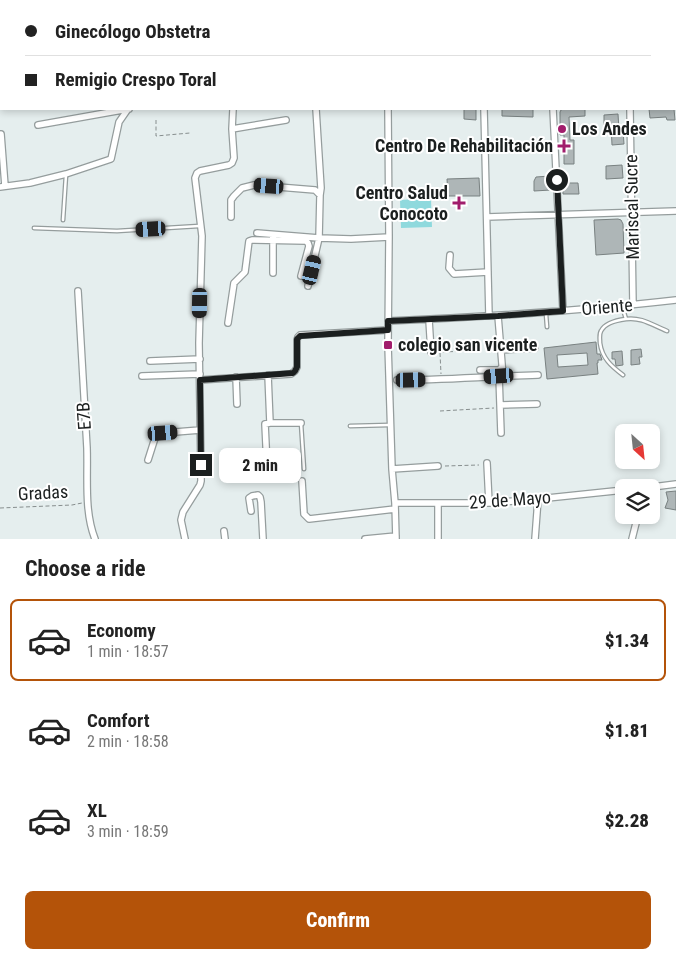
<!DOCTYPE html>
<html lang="en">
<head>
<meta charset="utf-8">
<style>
	body { margin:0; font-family:"Roboto Condensed",sans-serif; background:#f6f6f6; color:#222; height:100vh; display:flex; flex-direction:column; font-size:19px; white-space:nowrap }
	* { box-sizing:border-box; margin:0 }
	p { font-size:16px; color:#767676 }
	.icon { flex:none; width:28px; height:28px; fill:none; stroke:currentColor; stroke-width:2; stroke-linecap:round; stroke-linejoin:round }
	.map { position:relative; height:539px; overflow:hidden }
	.sheet { display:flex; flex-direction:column; background:#fff; flex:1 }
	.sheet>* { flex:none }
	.guide { position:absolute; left:0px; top:0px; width:676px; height:110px; box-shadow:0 2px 8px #0003; display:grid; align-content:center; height:110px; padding:0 25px; background:#fff }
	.needle { width:32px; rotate:153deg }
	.controls { position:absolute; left:615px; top:424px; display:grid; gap:10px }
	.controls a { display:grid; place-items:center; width:45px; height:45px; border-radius:8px; background:#fff; box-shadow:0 2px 8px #0003; font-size:25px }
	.end { position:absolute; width:22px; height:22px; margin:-11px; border:6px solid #1b1f1f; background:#fff; box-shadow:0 0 0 2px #fff }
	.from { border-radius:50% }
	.bubble { position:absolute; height:35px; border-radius:8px; background:#fff; box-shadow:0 2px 8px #0003; font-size:16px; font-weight:800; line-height:35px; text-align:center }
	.car { position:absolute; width:15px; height:30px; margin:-15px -8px; border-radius:6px; box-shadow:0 0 4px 1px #0007; background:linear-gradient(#222 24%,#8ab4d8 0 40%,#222 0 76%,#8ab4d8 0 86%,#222 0) }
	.guide b { display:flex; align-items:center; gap:18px; height:48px; font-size:19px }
	.guide b+b { border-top:1px solid #e0e0e0 }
	.guide i { width:12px; height:12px; background:#222 }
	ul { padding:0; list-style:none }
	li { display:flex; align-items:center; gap:15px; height:82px; margin:0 10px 8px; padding:0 15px; border:2px solid transparent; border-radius:8px }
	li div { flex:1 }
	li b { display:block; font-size:19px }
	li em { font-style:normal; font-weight:800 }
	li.selected { border-color:#b45309 }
	li>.icon { width:45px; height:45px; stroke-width:1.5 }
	h2 { padding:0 25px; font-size:22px; line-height:60px }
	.primary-button { display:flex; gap:10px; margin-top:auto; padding:10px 25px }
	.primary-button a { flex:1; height:58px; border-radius:8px; background:#b45309; color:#fff; font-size:20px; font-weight:800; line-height:58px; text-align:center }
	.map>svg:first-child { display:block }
	.green { fill:#8fd9dd }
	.building { fill:#aeb6b7; stroke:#798181; fill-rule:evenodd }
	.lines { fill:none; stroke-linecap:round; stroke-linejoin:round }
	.service-casing { stroke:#959d9d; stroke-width:5 }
	.minor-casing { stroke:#959d9d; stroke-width:8 }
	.tertiary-casing { stroke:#959d9d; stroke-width:9 }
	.path { stroke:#878e8e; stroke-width:1; stroke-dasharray:4 2.5; stroke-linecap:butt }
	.service { stroke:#fff; stroke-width:2.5 }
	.minor { stroke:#fff; stroke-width:5.5 }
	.tertiary { stroke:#fff; stroke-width:7 }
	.route { stroke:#1b1f1f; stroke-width:6 }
	.poi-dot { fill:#a11d6c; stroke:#fff; stroke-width:2 }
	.labels { text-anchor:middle; stroke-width:4; stroke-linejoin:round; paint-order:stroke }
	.poi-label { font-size:18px; font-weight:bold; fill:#1b1f1f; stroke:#fff; text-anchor:start }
	.street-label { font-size:18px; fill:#1b1f1f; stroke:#fff }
</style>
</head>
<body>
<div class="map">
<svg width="676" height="539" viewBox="0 0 676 539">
	<rect width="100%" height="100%" fill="#e5eeee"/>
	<path class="green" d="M431,198l1,29 -31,1 -1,-28z"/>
	<path class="building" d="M464,109h12v11l-12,-1z
		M502,109h31v8l-31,-1z
		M563,109h22v7l-16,1 1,23h4v24h-10v-29h-4v-23l1,-2z
		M649,109h25l1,11h-8l-1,-3 -16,1z
		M618,114l1,16h4l1,14 -12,1 -1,-20h-7v-10z
		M622,165l1,13 -17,1v-13z
		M550,176l1,14 -17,1v-10l2,-4z
		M479,178l1,18h-32l-1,-17z
		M563,183h15l1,11h-16z
		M618,219l3,1 2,4 1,29 -28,2 -2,-35z
		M596,342l1,12h3l2,6h-4v3h-1l1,11 -51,5 -3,-31zM587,353l1,12 -30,2 -1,-12z
		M641,349l1,8h-3l1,7 -9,1v-15z
		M622,351l1,14 -7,1 -1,-7h-3v-7z
		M676,491v19l-11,-2 3,-8 -2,-8z"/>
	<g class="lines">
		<g class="service-casing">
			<path id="service" d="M63,220l3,-45
				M34,228l83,3 82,-5
				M622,306l4,13c-8,1 -21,4 -25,12 -2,3 -1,8 -1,12 2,15 11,23 23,32
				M546,314l1,13
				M626,319c16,-2 26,6 41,12
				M301,423l3,46
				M350,426l39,-1"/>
		</g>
		<g class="minor-casing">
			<path id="minor" d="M280,0l1,1
				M299,0l5,1
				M482,0v1
				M551,0v1
				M628,0v1
				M77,1v-1
				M97,1v-1
				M193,1l1,-1
				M389,1v-1
				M675,6h1
				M316,109l5,79 -1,7
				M388,109l1,128 -1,108 4,124 3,34 1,36
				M484,109l5,207
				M553,109l10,202
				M630,109l3,196
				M38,125l90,-16
				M232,129l54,-9
				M1,134l4,52
				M0,187l30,-4 36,-9 45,-15 8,-37 9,-13h1
				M231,217v-17l3,-4 8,-8 12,-3 61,5 5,5 -1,43 -11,48
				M487,217l189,-6
				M257,233l62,5 32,1 38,-2
				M450,255l-1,13 5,6 34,-2
				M273,273v-36
				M78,291c3,53 6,105 9,157 1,30 -3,63 8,91
				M498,316l5,60
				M429,320l2,32
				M388,321c96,-4 192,-10 288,-21
				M228,323l6,-40 11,-11 4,-31 3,-1 54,1 2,2 1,3 -8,30
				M501,350l34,-2
				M150,361l50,-2
				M480,370h19l3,-3
				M268,375l2,48
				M142,376l58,-2
				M499,376l2,57
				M236,377l1,27
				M200,380l91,-6 4,-3 2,-4v-27l1,-3 2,-2 88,-5
				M397,380c47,0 94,-4 141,-5
				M500,405l37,-1
				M148,460l7,-22 8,-5 37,-3
				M487,463l2,40
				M267,466l-2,-42 5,-1h31
				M392,469l46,-3
				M302,481l2,33 5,5 86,-10
				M645,488l31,-4
				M395,503h94l49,-4 86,-9
				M438,504v35
				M251,511l-2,-13 3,-2 6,-1 2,2 1,5 2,37
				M224,531l1,8
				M185,539l-4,-19 2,-8 17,-27 1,-4v-7l-2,-131 3,-107 -7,-58 2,-5 3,-2 29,-6 3,-2 2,-5 -2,-29 1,-20
				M365,539l31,-3
				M535,539l3,-40
				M632,539l6,-24"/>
		</g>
		<g class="tertiary-casing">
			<path id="tertiary" d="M203,0v1
				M675,98h1"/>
		</g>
		<path class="path" d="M156,120v16l34,-3
			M436,352l42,-1
			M440,353l1,21
			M440,411l54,-3
			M445,466l34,-1
			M0,508l72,-3 10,-2"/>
		<use href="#service" class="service"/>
		<use href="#minor" class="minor"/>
		<use href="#tertiary" class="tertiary"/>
	</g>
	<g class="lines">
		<path class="route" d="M201,465l-1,-85 93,-7 2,-2 2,-4v-28l3,-3 88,-6v-9l110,-5 65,-5 -6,-131"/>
	</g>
	<g class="poi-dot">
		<circle cx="562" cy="129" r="5"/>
		<path d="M561.5 138.5h5v5h5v5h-5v5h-5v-5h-5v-5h5z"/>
		<path d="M456.5 195.5h5v5h5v5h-5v5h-5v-5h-5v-5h5z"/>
		<rect x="383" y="340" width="10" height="10" rx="2.5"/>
	</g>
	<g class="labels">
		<g class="poi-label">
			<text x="572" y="135">Los Andes</text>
			<text x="553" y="152" text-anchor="end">Centro De Rehabilitación</text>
			<text x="448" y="199" text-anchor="end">Centro Salud<tspan x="448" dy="21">Conocoto</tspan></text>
			<text x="398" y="351">colegio san vicente</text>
		</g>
		<g class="street-label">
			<text transform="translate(632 207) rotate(-91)" y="6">Mariscal Sucre</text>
			<text transform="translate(607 307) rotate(-5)" y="6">Oriente</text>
			<text transform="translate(84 416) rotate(-94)" y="6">E7B</text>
			<text transform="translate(43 493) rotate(-3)" y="6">Gradas</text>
			<text transform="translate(510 500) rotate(-4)" y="6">29 de Mayo</text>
		</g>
	</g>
</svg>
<div class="controls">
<a><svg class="needle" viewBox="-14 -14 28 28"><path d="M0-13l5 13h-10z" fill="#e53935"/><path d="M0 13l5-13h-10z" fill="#767676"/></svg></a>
<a><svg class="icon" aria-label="layers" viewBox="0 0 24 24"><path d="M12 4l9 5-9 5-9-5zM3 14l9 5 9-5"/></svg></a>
</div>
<i class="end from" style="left:557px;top:180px"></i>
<i class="end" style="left:201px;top:465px"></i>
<div class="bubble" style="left:219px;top:448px;width:82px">2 min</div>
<i class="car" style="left:269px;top:186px;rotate:274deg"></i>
<i class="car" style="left:151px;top:229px;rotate:267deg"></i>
<i class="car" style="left:312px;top:270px;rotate:13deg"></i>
<i class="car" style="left:200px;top:303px;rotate:181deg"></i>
<i class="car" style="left:499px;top:376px;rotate:266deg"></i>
<i class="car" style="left:411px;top:380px;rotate:89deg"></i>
<i class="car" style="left:163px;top:433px;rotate:86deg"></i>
<div class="guide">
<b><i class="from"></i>Ginecólogo Obstetra</b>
<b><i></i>Remigio Crespo Toral</b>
</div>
</div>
<section class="sheet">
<h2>Choose a ride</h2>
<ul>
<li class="selected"><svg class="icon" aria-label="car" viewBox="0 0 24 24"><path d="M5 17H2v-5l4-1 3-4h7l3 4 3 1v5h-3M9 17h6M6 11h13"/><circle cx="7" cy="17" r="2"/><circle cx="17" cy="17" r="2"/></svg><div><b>Economy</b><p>1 min · 18:57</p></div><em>$1.34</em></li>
<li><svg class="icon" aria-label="car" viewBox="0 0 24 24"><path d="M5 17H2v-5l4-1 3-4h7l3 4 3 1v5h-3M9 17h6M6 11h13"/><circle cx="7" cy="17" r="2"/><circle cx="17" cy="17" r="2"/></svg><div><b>Comfort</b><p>2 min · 18:58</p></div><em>$1.81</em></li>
<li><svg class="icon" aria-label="car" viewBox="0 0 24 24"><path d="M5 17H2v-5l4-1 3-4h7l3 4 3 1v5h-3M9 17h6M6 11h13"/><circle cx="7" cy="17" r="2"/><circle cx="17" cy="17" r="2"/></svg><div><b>XL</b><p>3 min · 18:59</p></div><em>$2.28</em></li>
</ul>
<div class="primary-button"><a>Confirm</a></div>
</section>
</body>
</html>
